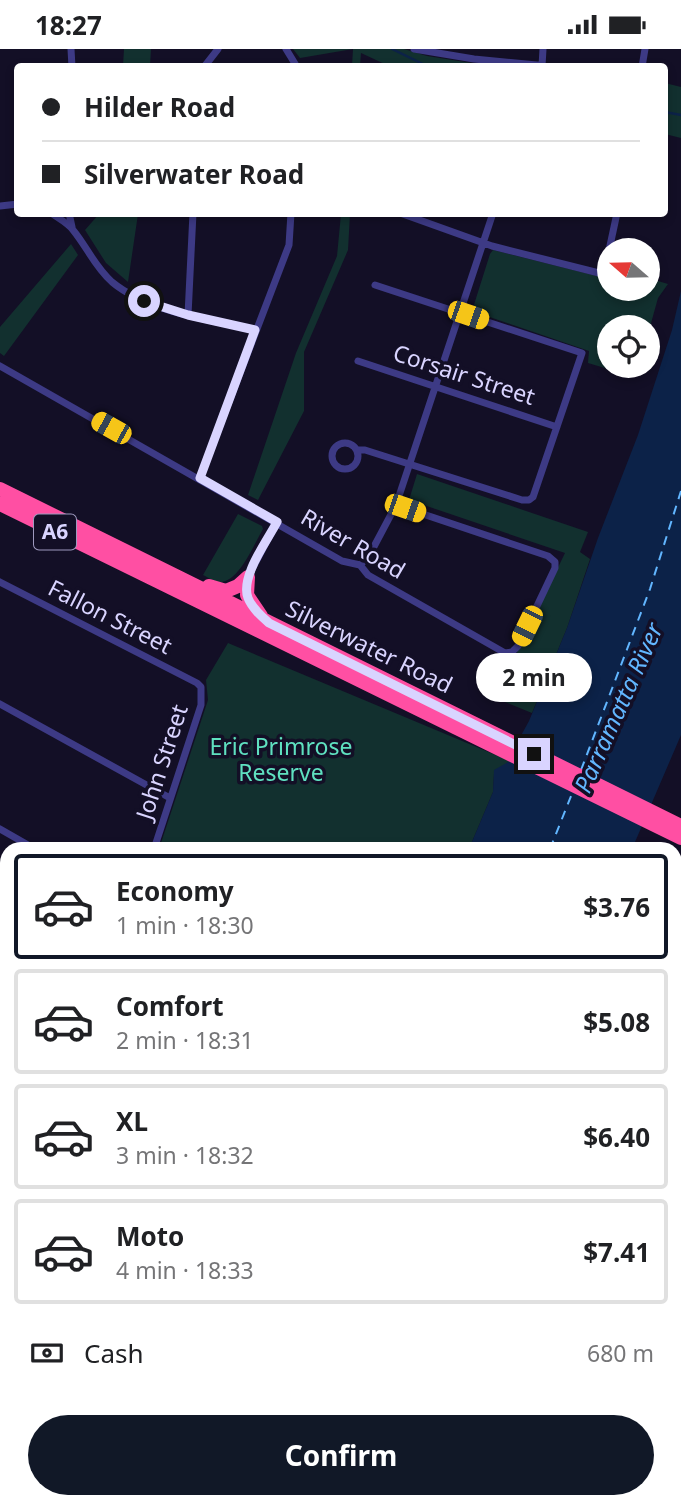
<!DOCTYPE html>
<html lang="en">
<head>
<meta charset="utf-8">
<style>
	body { margin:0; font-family:"Noto Sans",sans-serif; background:#f2f2f2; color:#202124; height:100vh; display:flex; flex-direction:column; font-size:26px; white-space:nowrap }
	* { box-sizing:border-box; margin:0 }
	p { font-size:23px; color:#757577 }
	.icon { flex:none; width:38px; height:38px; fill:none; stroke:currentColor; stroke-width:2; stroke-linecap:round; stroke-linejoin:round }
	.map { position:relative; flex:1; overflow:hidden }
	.panel { position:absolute; left:0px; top:793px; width:682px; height:667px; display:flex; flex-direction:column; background:#fff; border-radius:21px 21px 0 0; box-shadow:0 4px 10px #0003 }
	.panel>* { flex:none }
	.guide { position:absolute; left:14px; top:14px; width:654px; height:154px; border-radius:7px; box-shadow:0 4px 10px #0003; display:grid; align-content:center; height:154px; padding:0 28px; background:#fff }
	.needle { width:46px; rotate:290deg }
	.controls { position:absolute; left:597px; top:189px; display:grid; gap:14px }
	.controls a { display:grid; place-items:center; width:63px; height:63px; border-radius:50%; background:#fff; box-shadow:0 4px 10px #0003; font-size:35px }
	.end { position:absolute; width:32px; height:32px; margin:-16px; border:9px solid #d9d4ff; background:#111; box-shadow:0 0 0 4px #111 }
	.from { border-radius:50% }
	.bubble { position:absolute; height:49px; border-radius:24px; background:#fff; box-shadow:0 4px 10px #0003; font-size:23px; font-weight:700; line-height:49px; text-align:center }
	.car { position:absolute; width:21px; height:42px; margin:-21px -10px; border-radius:9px; box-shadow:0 0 5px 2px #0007; background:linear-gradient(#f5c518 24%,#345 0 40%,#f5c518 0 76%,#345 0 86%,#f5c518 0) }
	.guide b { display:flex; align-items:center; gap:24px; height:66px; font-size:26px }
	.guide b+b { border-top:2px solid #e0e0e0 }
	.guide i { width:18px; height:18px; background:#202124 }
	ul { padding:12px 0 0; list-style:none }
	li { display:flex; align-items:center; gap:21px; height:105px; margin:0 14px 10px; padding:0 14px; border:4px solid #e0e0e0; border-radius:7px }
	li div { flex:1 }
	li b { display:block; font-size:26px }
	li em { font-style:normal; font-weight:700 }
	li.on { border-color:#111827 }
	li>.icon { width:63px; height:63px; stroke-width:1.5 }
	.pay { display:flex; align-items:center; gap:18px; height:77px; padding:0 28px; font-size:26px }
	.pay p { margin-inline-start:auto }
	.primary-button { display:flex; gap:14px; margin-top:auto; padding:14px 28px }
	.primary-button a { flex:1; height:80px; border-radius:42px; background:#111827; color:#fff; font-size:28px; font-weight:700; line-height:80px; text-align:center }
	.status { display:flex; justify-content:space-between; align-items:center; height:49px; padding:0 35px; background:#fff; direction:ltr }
	.status svg { height:19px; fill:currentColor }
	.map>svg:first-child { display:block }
	.green { fill:#12302f }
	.water { fill:#0c2248 }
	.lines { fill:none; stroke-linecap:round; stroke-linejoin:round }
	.stream { stroke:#0c2248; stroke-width:2.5 }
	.ferry { stroke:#62b6ff; stroke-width:2; stroke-dasharray:9 7; stroke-linecap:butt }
	.street { stroke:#3d3a85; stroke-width:7 }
	.highway { stroke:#ff4fa3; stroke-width:14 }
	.route { stroke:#d9d4ff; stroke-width:9 }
	.labels { text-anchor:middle; stroke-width:7; stroke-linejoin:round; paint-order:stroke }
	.shield { fill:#130f26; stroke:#9e99be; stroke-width:2 }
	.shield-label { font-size:21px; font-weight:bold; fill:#d9d4ff }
	.street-label { font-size:23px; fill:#d9d4ff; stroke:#130f26 }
	.park-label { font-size:23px; fill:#5fe0c0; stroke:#130f26 }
	.water-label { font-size:24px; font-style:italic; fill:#62b6ff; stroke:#130f26 }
</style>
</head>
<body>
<div class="status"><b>18:27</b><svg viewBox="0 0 49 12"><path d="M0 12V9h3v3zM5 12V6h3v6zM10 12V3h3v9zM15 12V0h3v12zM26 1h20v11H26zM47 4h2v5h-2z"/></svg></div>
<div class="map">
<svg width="681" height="1458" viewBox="0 0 681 1458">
	<rect width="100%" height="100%" fill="#130f26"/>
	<path class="green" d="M124,0h27l-1,17h-27z
		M293,0h111l23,7 51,8 41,2h-130l-28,-13 -1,13h-8l1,-17 -53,9z
		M665,34l16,4v51l-16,-4z
		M99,165h39l-10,68 -22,-19 -21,-33z
		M341,165h9l-2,36 -44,102v59l-46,89 -10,-5 48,-142 41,-97z
		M71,195l7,11 -74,101 -4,-3v-26z
		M493,201l116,29v10h39v-11l20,6 -10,14 -10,36v-7h-39v39h29l-3,11 -47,-14 1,-12 -117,-40 18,-57z
		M417,425l171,58 -8,20 10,7 -23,69 -35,85 -37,-15 70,-145 -156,-53z
		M238,465l24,12 1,3c-9,15 -25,56 -45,53 -5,-1 -11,-5 -15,-7z
		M228,594l282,118 -16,13 -1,18 -24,57h-310l49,-149 -2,-20z
		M676,836l5,3v253l-5,-5z
		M7,946v98l-7,1v-93z
		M676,1149l5,6v91l-5,-2z
		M158,1453v-1l242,1 -2,5h-239z"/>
	<path class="water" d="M681,242v444l-49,114h-163l24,-57 1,-22 16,-9 3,-11 16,-29 38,-93 31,-90 40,-103 34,-105z
		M7,1044v117l-7,1v-117z
		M676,1087l5,5v63l-5,-6z"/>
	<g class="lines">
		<path class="stream" d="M392,0l37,18
			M665,63l16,3"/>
		<path class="ferry" d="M581,721l69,-181 31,-98
			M550,800l23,-58
			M0,1095l7,-2"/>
		<path class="street" d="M71,0l1,18
			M286,0l11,18
			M414,0l60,10 84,8
			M542,17l1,-17
			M204,18l14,-18
			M642,18l3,-18
			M0,157l18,-2
			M51,164c7,5 17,10 22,17 14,17 22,37 39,52 36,30 99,38 143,48
			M69,164l3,14
			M400,164l92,33 107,27 6,-4 12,-56
			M188,266l5,-102
			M358,312l199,66
			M0,317l342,195 18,4 8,10 137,78 7,-1 6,-6 37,-78v-6l-7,-6 -152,-51
			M332 407a13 13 0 1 1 26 0a13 13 0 1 1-26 0Z
			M357,401h8l157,50h7l4,-3 49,-144 -207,-68
			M200,429l89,-233 2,-32
			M360,516l9,-9 27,-51 97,-292
			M248,528l29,-55
			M0,533l197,101 4,4v18l-47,144
			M0,655l170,94
			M0,780l35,20
			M0,908l7,4
			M0,941l7,-6
			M0,1327l7,-7"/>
		<path class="highway" d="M0,440l681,337
			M0,455l681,334
			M248,528l-1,18 14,21
			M209,537l17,5 12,-5 10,-9"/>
	</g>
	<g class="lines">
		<path class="route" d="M144,252l44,14 67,15 -55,148 77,44c-10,19 -37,55 -29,76 4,10 13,18 21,25l265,131"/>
	</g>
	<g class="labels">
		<rect class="shield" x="34" y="465.5" width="42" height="35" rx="5"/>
		<g class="shield-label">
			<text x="55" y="490">A6</text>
		</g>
		<g class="street-label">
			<text transform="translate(464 326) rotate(18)" y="8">Corsair Street</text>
			<text transform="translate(353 495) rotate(30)" y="8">River Road</text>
			<text transform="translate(110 568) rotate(27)" y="8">Fallon Street</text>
			<text transform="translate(369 598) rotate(26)" y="8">Silverwater Road</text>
			<text transform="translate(162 713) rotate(-72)" y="8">John Street</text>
		</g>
		<g class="park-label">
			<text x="281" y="706">Eric Primrose<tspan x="281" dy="26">Reserve</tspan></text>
		</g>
		<g class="water-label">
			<text transform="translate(619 659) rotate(-66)" y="8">Parramatta River</text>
		</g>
	</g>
</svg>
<div class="controls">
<a><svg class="needle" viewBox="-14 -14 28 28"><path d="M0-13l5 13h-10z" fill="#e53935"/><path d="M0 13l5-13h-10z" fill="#757577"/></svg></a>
<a><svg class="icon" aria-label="locate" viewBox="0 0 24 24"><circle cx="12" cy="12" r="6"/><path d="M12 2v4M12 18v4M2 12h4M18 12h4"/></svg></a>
</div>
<i class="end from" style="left:144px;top:252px"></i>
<i class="end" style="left:534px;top:705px"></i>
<div class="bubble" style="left:476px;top:604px;width:116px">2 min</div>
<i class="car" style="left:468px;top:266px;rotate:109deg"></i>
<i class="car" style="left:111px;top:379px;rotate:299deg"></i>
<i class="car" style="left:405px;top:459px;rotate:109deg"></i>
<i class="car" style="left:527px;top:577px;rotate:206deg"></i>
<div class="guide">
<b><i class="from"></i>Hilder Road</b>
<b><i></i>Silverwater Road</b>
</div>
<section class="panel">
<ul>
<li class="on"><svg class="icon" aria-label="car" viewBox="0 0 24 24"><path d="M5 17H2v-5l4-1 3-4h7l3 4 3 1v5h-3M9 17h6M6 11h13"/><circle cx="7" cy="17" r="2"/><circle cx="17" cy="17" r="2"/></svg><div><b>Economy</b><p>1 min · 18:30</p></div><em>$3.76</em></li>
<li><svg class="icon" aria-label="car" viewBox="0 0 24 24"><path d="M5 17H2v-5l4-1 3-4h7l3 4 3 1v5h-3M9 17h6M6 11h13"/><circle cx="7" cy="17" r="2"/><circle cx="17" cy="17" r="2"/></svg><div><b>Comfort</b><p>2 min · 18:31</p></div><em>$5.08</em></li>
<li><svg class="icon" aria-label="car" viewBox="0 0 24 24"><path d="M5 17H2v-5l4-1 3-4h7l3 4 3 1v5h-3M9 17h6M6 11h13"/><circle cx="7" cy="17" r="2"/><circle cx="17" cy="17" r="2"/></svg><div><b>XL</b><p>3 min · 18:32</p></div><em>$6.40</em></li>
<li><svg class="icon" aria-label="car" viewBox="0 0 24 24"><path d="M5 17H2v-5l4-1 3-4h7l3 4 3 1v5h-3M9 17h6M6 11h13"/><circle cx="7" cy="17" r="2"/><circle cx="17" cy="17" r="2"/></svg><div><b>Moto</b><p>4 min · 18:33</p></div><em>$7.41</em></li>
</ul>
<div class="pay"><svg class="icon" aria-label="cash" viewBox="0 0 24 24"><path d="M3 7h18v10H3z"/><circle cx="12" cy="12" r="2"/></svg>Cash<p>680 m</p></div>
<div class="primary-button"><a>Confirm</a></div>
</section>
</div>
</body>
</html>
